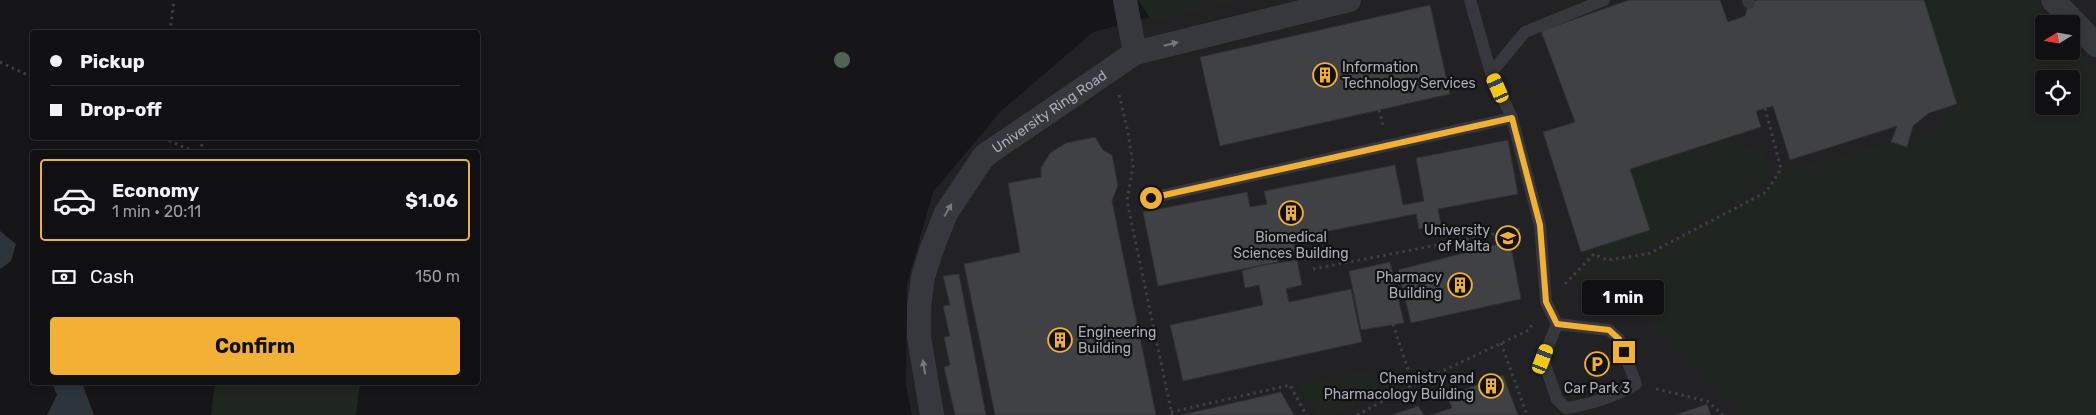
<!DOCTYPE html>
<html lang="en">
<head>
<meta charset="utf-8">
<style>
	body { margin:0; font-family:Rubik,sans-serif; background:#1e1e20; color:#f1f3f6; height:100vh; display:flex; flex-direction:column; font-size:19px; white-space:nowrap }
	* { box-sizing:border-box; margin:0 }
	p { font-size:16px; color:#9c9d9f }
	.icon { flex:none; width:28px; height:28px; fill:none; stroke:currentColor; stroke-width:2; stroke-linecap:round; stroke-linejoin:round }
	.map { position:relative; flex:1; overflow:hidden }
	.side { position:absolute; left:30px; top:150px; width:450px; height:235px; display:flex; flex-direction:column; background:#101012; border-radius:5px; box-shadow:0 2px 8px #0003,0 0 0 1px #303032 }
	.side>* { flex:none }
	.hud { position:absolute; left:30px; top:30px; width:450px; height:110px; border-radius:5px; box-shadow:0 2px 8px #0003,0 0 0 1px #303032; display:grid; align-content:center; height:110px; padding:0 20px; background:#101012 }
	.needle { width:32px; rotate:259deg }
	.controls { position:absolute; left:2035px; top:15px; display:grid; gap:10px }
	.controls a { display:grid; place-items:center; width:45px; height:45px; border-radius:5px; background:#101012; box-shadow:0 2px 8px #0003,0 0 0 1px #303032; font-size:25px }
	.end { position:absolute; width:22px; height:22px; margin:-11px; border:6px solid #f2b134; background:#111; box-shadow:0 0 0 2px #111 }
	.from { border-radius:50% }
	.bubble { position:absolute; height:35px; border-radius:5px; background:#101012; box-shadow:0 2px 8px #0003,0 0 0 1px #303032; font-size:16px; font-weight:700; line-height:35px; text-align:center }
	.car { position:absolute; width:15px; height:30px; margin:-15px -8px; border-radius:6px; box-shadow:0 0 4px 1px #0007; background:linear-gradient(#f5c518 24%,#345 0 40%,#f5c518 0 76%,#345 0 86%,#f5c518 0) }
	.hud b { display:flex; align-items:center; gap:18px; height:48px; font-size:19px }
	.hud b+b { border-top:1px solid #303032 }
	.hud i { width:12px; height:12px; background:#f1f3f6 }
	ul { padding:9px 0 0; list-style:none }
	li { display:flex; align-items:center; gap:15px; height:82px; margin:0 10px 8px; padding:0 10px; border:2px solid #303032; border-radius:5px }
	li div { flex:1 }
	li b { display:block; font-size:19px }
	li em { font-style:normal; font-weight:700 }
	li.active { border-color:#f2b134 }
	li>.icon { width:45px; height:45px; stroke-width:1.5 }
	.pay { display:flex; align-items:center; gap:12px; height:55px; padding:0 20px; font-size:19px }
	.pay p { margin-inline-start:auto }
	.primary-button { display:flex; gap:10px; margin-top:auto; padding:10px 20px }
	.primary-button a { flex:1; height:58px; border-radius:5px; background:#f2b134; color:#111; font-size:20px; font-weight:700; line-height:58px; text-align:center }
	.map>svg:first-child { display:block }
	.built { fill:#222225; fill-rule:evenodd }
	.green { fill:#1e261f; fill-rule:evenodd }
	.water { fill:#2c353c }
	.building { fill:#404145; stroke:#303034 }
	.lines { fill:none; stroke-linecap:round; stroke-linejoin:round }
	.path { stroke:#3d3f44; stroke-width:3; stroke-dasharray:2.5 4; stroke-linecap:butt }
	.lane { stroke:#37383d; stroke-width:12 }
	.street { stroke:#37383d; stroke-width:24 }
	.tree { fill:#506452 }
	.oneway { fill:#757881 }
	.route { stroke:#f2b134; stroke-width:6 }
	.labels { text-anchor:middle; stroke-width:4.5; stroke-linejoin:round; paint-order:stroke }
	.poi-label { font-size:14px; fill:#a8adb8; stroke:#111113; text-anchor:end }
	.street-label { font-size:14px; fill:#a8adb8; stroke:#111113 }
</style>
</head>
<body>
<div class="map">
<svg width="2096" height="415" viewBox="0 0 2096 415">
	<rect width="100%" height="100%" fill="#161618"/>
	<path class="built" d="M1217,0h879v415h-1184l-6,-29 1,-102 26,-92 67,-80 93,-80zM2044,24h27v27h-27zM2044,79h27v27h-27z"/>
	<path class="green" d="M1138,0h103l-88,23z
		M1924,0h107l24,24h-11v27h27v-11l25,32v343h-353l-134,-126 -36,-12 21,-23 13,6 41,-6 118,-62 15,-23 33,-6 77,-21 16,5 31,-24 19,-19zM2044,79h27v27h-27z
		M1722,140l41,11 7,20 -14,19 -108,59 -39,7 -8,-11 29,-76z
		M1371,369l12,29 -48,17h-18l-19,-30z
		M215,383v-1l145,1 -4,32h-145z"/>
	<path class="water" d="M0,231l16,13 -5,17 -11,8z
		M52,383h30l12,32h-47l10,-20z"/>
	<path class="building" d="M1629,0h91l8,22 17,-6 4,-13 9,-3h166l33,104 -28,9 -16,13 -6,21 -16,-5 6,-16 -107,34 -17,-54 -17,5 5,16 -131,42 20,61 -69,22 -38,-120 32,-10 -34,-91z
		M1430,5l20,89 -230,52 -20,-89z
		M1095,137l8,13 9,5 6,30 -6,16 44,214h-161l-31,-151 56,-12 -12,-69 33,-6v-9l9,-15 16,-10z
		M1508,140l10,54 -80,15 3,15 -22,5 -3,-15 -123,24 3,14 -19,4 1,6 -120,24 -15,-74 104,-20 3,15 17,-3 -3,-13 131,-26 8,40 21,-4 -8,-43z
		M1510,241l11,58 -110,24 -13,-53z
		M1297,260l5,25 -16,4 3,13 62,-13 11,53 -179,39 -13,-56 93,-20 -4,-20 -14,3 -3,-17 16,-5z
		M1390,262l14,61 -43,7 -12,-59z
		M959,274l27,141h-31l-11,-48 6,-2 -6,-28 6,-1 -7,-30 7,-1 -7,-29z
		M1503,375l15,40h-87l21,-7 -5,-12z
		M1281,392l13,23h-113z
		M1707,404l4,11h-36z
		M1418,406l6,9h-32z"/>
	<g class="lines">
		<path class="path" d="M170,32l4,-32
			M0,62l32,15
			M1119,95l9,37 5,34 -6,35 45,214
			M1379,110l4,15
			M163,138l32,14
			M199,138l5,14
			M1313,269l207,-40
			M1565,284l29,-30 13,6 41,-6 118,-62 15,-23 -16,-61
			M1393,324l20,61
			M1501,343l26,72
			M1656,389l51,12 16,14
			M1171,412l119,-27 16,30
			M1357,415l56,-30 116,-55 4,-7"/>
		<path class="lane" d="M1470,0l21,73 21,45 28,107 6,77 11,22 -14,35 14,40 9,9c23,-3 50,-12 70,-24l-17,-45 -10,-9 -52,-6
			M1748,0l1,3
			M1491,73l34,-41 79,-32
			M1151,198l361,-80"/>
		<g class="street">
			<path d="M1125,0l10,53"/>
			<path d="M2053,0l43,45"/>
			<path id="s1" d="M932,415l-13,-78v-30l4,-30 8,-26 15,-38 38,-57 151,-103 214,-53"/>
		</g>
	</g>
	<circle class="tree" cx="842" cy="60" r="8"/>
	<defs><path id="oneway-solid" d="M-6-.8H1V-3.2L6.5 0L1 3.2V.8H-6Z" transform="scale(1.25)"/></defs>
	<g class="oneway">
		<use href="#oneway-solid" transform="translate(1171 44) rotate(-14)"/>
		<use href="#oneway-solid" transform="translate(948 210) rotate(-60)"/>
		<use href="#oneway-solid" transform="translate(924 367) rotate(-99)"/>
	</g>
	<g class="lines">
		<path class="route" d="M1151,198l361,-80 28,107 6,77 11,22 52,6 10,9 5,13"/>
	</g>
	<defs>
		<g id="building-ring" transform="scale(1.25)"><circle r="9.5" fill="#111113" stroke="#f2b134" stroke-width="1.5"/><path d="M-4-6H4V6H1V3H-1V6H-4ZM-2.5-4.3h1.7v1.8h-1.7ZM.8-4.3h1.7v1.8H.8ZM-2.5-1h1.7V.8h-1.7ZM.8-1h1.7V.8H.8Z" fill="#f2b134"/></g>
		<g id="university-ring" transform="scale(1.25)"><circle r="9.5" fill="#111113" stroke="#f2b134" stroke-width="1.5"/><path d="M0-5L7-2L0 1L-7-2ZM-4 1L0 2.5L4 1V4Q0 6-4 4Z" fill="#f2b134"/></g>
		<g id="parking-ring" transform="scale(1.25)"><circle r="9.5" fill="#111113" stroke="#f2b134" stroke-width="1.5"/><path d="M-3.5-5.5H1a3.5 3.5 0 0 1 0 7H-1V5.5H-3.5ZM-1-3.4V-.6H.8a1.4 1.4 0 0 0 0-2.8Z" fill="#f2b134"/></g>
	</defs>
	<g fill-rule="evenodd">
		<use href="#building-ring" x="1325" y="75"/>
		<use href="#building-ring" x="1291" y="213"/>
		<use href="#university-ring" x="1508" y="238"/>
		<use href="#building-ring" x="1460" y="285"/>
		<use href="#building-ring" x="1060" y="340"/>
		<use href="#parking-ring" x="1597" y="364"/>
		<use href="#building-ring" x="1491" y="386"/>
	</g>
	<g class="labels">
		<g class="poi-label">
			<text x="1342" y="72" text-anchor="start">Information<tspan x="1342" dy="16">Technology Services</tspan></text>
			<text x="1490" y="235">University<tspan x="1490" dy="16">of Malta</tspan></text>
			<text x="1291" y="242" text-anchor="middle">Biomedical<tspan x="1291" dy="16">Sciences Building</tspan></text>
			<text x="1442" y="282">Pharmacy<tspan x="1442" dy="16">Building</tspan></text>
			<text x="1078" y="337" text-anchor="start">Engineering<tspan x="1078" dy="16">Building</tspan></text>
			<text x="1474" y="383">Chemistry and<tspan x="1474" dy="16">Pharmacology Building</tspan></text>
			<text x="1597" y="393" text-anchor="middle">Car Park 3</text>
		</g>
		<g class="street-label">
			<text dy="5" stroke="none"><textPath href="#s1" startOffset="355">University Ring Road</textPath></text>
		</g>
	</g>
</svg>
<div class="controls">
<a><svg class="needle" viewBox="-14 -14 28 28"><path d="M0-13l5 13h-10z" fill="#e53935"/><path d="M0 13l5-13h-10z" fill="#9c9d9f"/></svg></a>
<a><svg class="icon" aria-label="locate" viewBox="0 0 24 24"><circle cx="12" cy="12" r="6"/><path d="M12 2v4M12 18v4M2 12h4M18 12h4"/></svg></a>
</div>
<i class="end from" style="left:1151px;top:198px"></i>
<i class="end" style="left:1624px;top:352px"></i>
<div class="bubble" style="left:1582px;top:280px;width:82px">1 min</div>
<i class="car" style="left:1498px;top:88px;rotate:336deg"></i>
<i class="car" style="left:1543px;top:359px;rotate:21deg"></i>
<div class="hud">
<b><i class="from"></i>Pickup</b>
<b><i></i>Drop-off</b>
</div>
<section class="side">
<ul>
<li class="active"><svg class="icon" aria-label="car" viewBox="0 0 24 24"><path d="M5 17H2v-5l4-1 3-4h7l3 4 3 1v5h-3M9 17h6M6 11h13"/><circle cx="7" cy="17" r="2"/><circle cx="17" cy="17" r="2"/></svg><div><b>Economy</b><p>1 min · 20:11</p></div><em>$1.06</em></li>
</ul>
<div class="pay"><svg class="icon" aria-label="cash" viewBox="0 0 24 24"><path d="M3 7h18v10H3z"/><circle cx="12" cy="12" r="2"/></svg>Cash<p>150 m</p></div>
<div class="primary-button"><a>Confirm</a></div>
</section>
</div>
</body>
</html>
